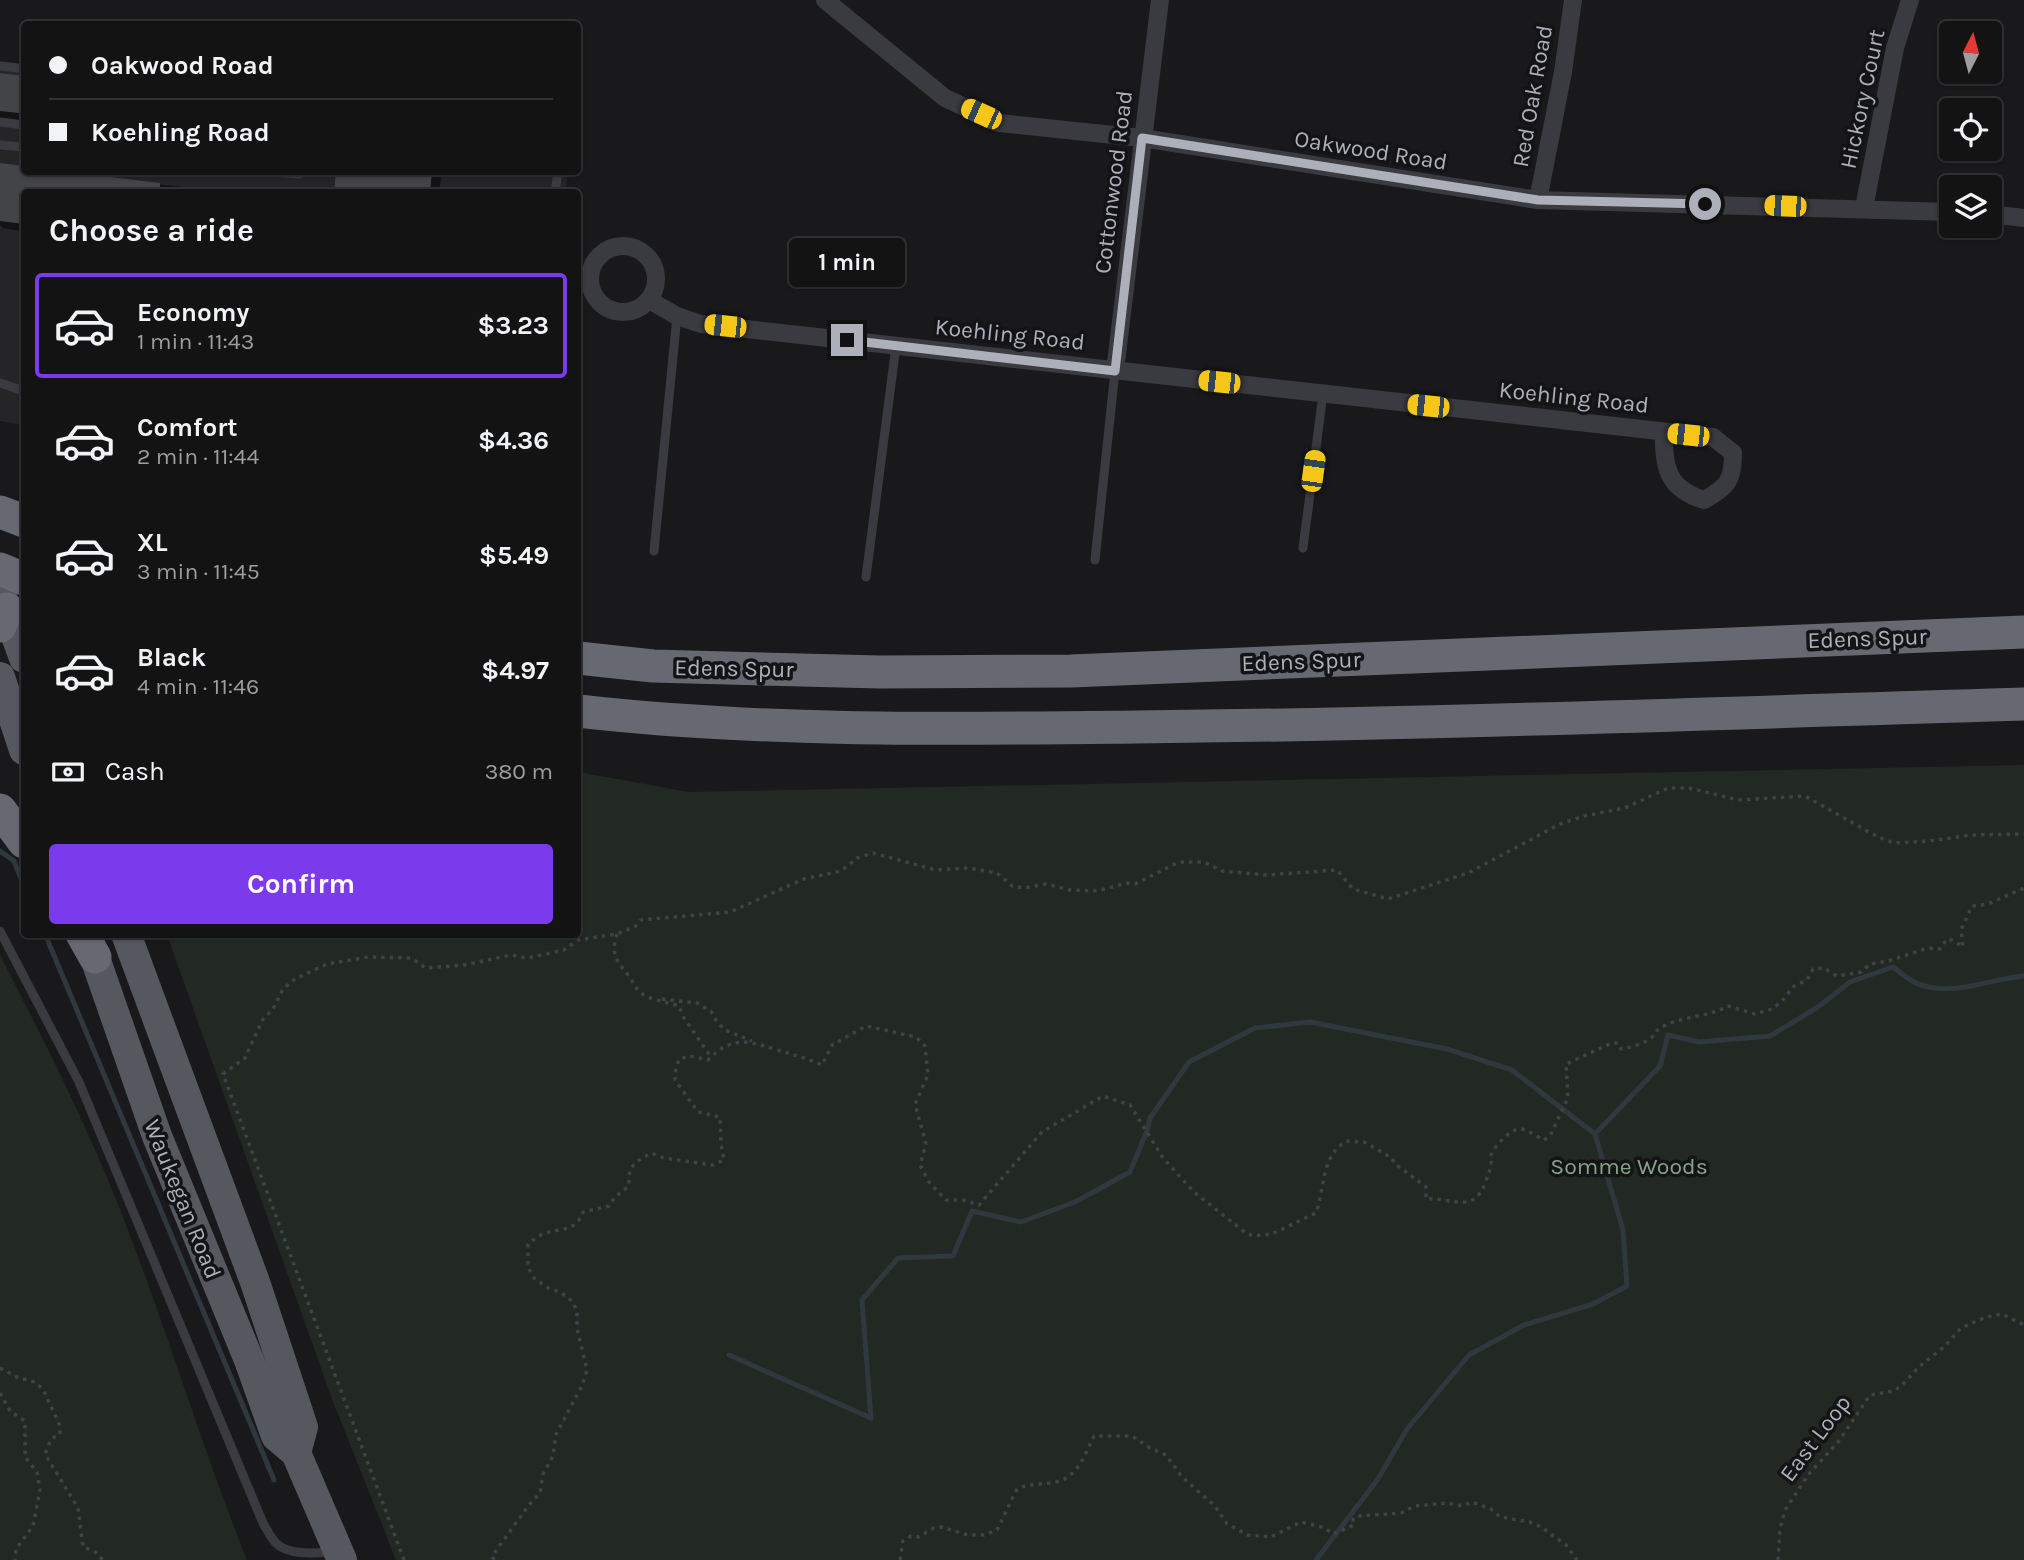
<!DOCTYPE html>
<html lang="en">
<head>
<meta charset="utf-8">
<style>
	body { margin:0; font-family:Karla,sans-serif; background:#202022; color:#f1f3f6; height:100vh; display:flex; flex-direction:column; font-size:26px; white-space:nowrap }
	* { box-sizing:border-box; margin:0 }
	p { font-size:23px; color:#9d9ea0 }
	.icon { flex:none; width:38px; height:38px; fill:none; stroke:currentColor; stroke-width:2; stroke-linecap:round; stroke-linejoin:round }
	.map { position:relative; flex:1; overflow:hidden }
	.sheet { position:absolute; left:21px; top:189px; width:560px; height:749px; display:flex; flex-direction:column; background:#131314; border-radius:7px; box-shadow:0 2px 5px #0004,0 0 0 2px #323234 }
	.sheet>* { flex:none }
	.banner { position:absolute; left:21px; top:21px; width:560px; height:154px; border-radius:7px; box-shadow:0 2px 5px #0004,0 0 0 2px #323234; display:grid; align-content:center; height:154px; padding:0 28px; background:#131314 }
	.needle { width:46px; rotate:6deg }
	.fabs { position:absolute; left:1939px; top:21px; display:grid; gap:14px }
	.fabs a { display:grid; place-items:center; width:63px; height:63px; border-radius:7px; background:#131314; box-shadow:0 2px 5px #0004,0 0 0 2px #323234; font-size:35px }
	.end { position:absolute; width:32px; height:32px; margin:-16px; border:9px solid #acb0bb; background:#111; box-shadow:0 0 0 4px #111 }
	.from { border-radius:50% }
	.bubble { position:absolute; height:49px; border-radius:7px; background:#131314; box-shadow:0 2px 5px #0004,0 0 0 2px #323234; font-size:23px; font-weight:700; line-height:49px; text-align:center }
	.car { position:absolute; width:21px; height:42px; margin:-21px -10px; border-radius:9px; box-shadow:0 0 5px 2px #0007; background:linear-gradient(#f5c518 24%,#345 0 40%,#f5c518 0 76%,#345 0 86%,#f5c518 0) }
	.banner b { display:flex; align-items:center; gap:24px; height:66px; font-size:26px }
	.banner b+b { border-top:2px solid #323234 }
	.banner i { width:18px; height:18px; background:#f1f3f6 }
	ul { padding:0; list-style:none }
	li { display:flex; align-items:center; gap:21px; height:105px; margin:0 14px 10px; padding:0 14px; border:4px solid transparent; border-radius:7px }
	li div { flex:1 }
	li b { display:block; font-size:26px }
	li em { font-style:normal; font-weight:700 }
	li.active { border-color:#7c3aed }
	li>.icon { width:63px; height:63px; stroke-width:1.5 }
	h2 { padding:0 28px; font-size:32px; line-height:84px }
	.pay { display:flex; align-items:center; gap:18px; height:77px; padding:0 28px; font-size:26px }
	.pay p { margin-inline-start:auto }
	.cta { display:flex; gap:14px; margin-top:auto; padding:14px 28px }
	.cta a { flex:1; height:80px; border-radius:7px; background:#7c3aed; color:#fff; font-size:28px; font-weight:700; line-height:80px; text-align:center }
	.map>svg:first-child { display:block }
	.built { fill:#252528 }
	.green { fill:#212922 }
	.shadow { fill:#0007 }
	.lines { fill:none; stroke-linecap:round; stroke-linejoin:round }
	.stream { stroke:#2f383f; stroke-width:5 }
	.building { fill:#434448 }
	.path { stroke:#404247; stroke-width:3.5; stroke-dasharray:3.5 5; stroke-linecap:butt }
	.lane { stroke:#3a3b40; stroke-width:9 }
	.street { stroke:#3a3b40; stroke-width:18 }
	.primary { stroke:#56585f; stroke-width:30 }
	.highway { stroke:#666971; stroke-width:33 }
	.route { stroke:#acb0bb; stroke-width:9 }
	.labels { text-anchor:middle; stroke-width:7; stroke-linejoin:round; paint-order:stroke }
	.street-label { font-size:23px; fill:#acb0bb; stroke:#141416 }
	.park-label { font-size:23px; fill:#84a586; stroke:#141416 }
</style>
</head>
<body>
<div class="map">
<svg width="2024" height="1560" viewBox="0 0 2024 1560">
	<rect width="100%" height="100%" fill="#19191b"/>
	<path class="built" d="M0,61l24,3v108h544l-3,20h-541v233l-24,-4z"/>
	<path class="green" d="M2024,765v795h-1628l-64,-161 -165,-464 411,-1v-162l111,20z
		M0,955c38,74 76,148 108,225 52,125 89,255 139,380h-247z"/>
	<path class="shadow" d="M0,74l24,4v46l-24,1z
		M0,165l24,3v4h31l170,20h-201v47l-4,-8 -17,-3 -3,-3z
		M338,172h104l-3,20h-104z"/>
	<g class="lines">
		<path class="stream" d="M0,851l14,10 10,25
			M45,934l229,546
			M1595,1134l65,-68 8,-31 31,7 71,-6 48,-29 32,-25 43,-15c8,6 18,15 28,18 34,11 69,-6 103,-9
			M729,1355l142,63 -9,-118 36,-42 55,-2 19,-45 49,11 54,-20 55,-30 17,-41 3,-13 39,-56 66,-34 55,-6 137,27 65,21 83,64 28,96 4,56 -34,18 -69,21 -55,30 -62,74 -29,50 -62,81"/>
	</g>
	<path class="building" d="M0,73l24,3v32l-4,-1 -1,6 -19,-2z
		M0,163l24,3v6h45l91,11v9h-136v32l-24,-3z
		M336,172h96l-2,20h-96z"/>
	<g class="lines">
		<path class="path" d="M617,934c-6,20 -2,25 11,41 6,8 8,16 18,21 10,5 22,6 33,10l5,12 27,39
			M662,999l35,4 14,8 6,11 8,8 27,11
			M0,1368l17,9 17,5 9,7 17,37v8l-9,5 -6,15 33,54 5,39 11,4 9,9
			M0,1393l10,18 15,10v36l12,15 3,18 -7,36 -17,23 -1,11
			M404,1560l-181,-486 22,-16 18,-39 10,-10 10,-20 12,-10 32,-15 41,-7 43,1 15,10 38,-3 47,-10 16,3 37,-8 14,-10 39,-6 19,-8 5,-6 89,-8 74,-33 37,-8 16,-13 16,-5 63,17 32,-2 29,5 15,13 12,2 22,-4 24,6 27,1 30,-8 8,1 44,-22h25l18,9 45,4 70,-5 16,19 35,10 80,-26 92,-49 24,-8 41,-8 43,-20h21l49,12 67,-4 73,41 16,6 35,-2 42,-6 53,-1
			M494,1560l-2,-4 37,-51 11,-12 3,-19 10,-18 3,-22 26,-48 5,-16 -10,-42v-17l-5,-10 -12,-9 -12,-4 -14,-10 -6,-11v-23c5,-4 10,-8 15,-10 18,-7 32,-1 40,-22l26,-6 6,-9 14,-11c-1,-21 5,-23 22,-33l13,5 49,7 11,-5 -3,-16 -1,-27 -22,-5 -23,-32 1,-11 3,-10 11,-3 18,4c22,-23 38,-20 66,-11 17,5 32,9 48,16l10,-20 34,-19 50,11 9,9 3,29 -13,29 11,40 -6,21 9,17 17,18h17l16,5 63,-73 61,-36 27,9 33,53 31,34 52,41 7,3 19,-2 44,-21c9,-25 5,-57 30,-72l18,1 28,16 2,5 32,24v12c24,-2 48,16 59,-16 4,-10 7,-17 6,-28 4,-9 20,-28 31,-26 8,2 15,8 22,11l6,-4 18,-38 -2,-34 46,-21h6l3,6c8,-1 26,-6 31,-12 4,-5 5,-8 12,-11 20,-10 44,-9 64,-20l27,8 17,-5 10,-8 12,-15 13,-6 6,-11 11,-1 13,8 24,-4 9,-8 18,-3 40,-13 12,1 7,-10 5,1 11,7 -2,-17 11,-24 16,-2 36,-16
			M900,1560l3,-19 8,-5 7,1 16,-9 7,-1 27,8h16l13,-5 20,-41c13,-6 26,-4 39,-7 22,-5 29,-28 38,-46h38l18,12 16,7 16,22 33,29 12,18 21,11 23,2 30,-15 24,6 8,6 21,-9 -1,-6 5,-3 43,-3 14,-7 32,-3 16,3 9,-4 19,7 9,8 30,5 11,5 25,18 11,15
			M1778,1560l2,-31 5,-19 23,-35 31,-34 31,-46 24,-4 8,-6 18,-19 24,-19 17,-19 25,-11 16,-3 22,11"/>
		<path class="lane" d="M0,66l24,3
			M0,122l24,3
			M0,145l24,2
			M270,172l29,2v-2
			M555,192l3,-20
			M578,276l12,2
			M0,383l24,8
			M1303,548l20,-154
			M654,551l23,-235
			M1095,560l20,-189
			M866,577l30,-231
			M0,931l79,151 184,441c4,7 8,15 13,20 12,13 41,10 58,9"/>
		<path class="street" d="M825,0l120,98 54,25 143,15 396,62 413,12
			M1538,200l25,-128 10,-72
			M1864,208l31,-160 15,-48
			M1990,214l34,4
			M590 279a33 33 0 1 1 66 0a33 33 0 1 1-66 0Z
			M649,300l28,16 24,8 1012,113 20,16c0,27 -5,34 -29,47 -36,-11 -41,-32 -40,-68
			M1115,371l45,-371"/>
		<path class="primary" d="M0,592l24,66
			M0,677l24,73
			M126,934l129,348 48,145 -7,26
			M87,935l70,201 92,224 27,76 20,17 46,107"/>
		<path class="highway" d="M0,512l24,9
			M0,569l24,10
			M0,626l7,-17
			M578,658l75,8 227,6 191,-1 953,-39
			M578,711c185,21 373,18 559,16 296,-3 591,-14 887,-23
			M0,810l24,32
			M82,934l13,23"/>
	</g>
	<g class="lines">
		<path class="route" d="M847,340l268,31 27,-233 396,62 167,4"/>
	</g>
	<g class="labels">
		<g class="street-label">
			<text transform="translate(1532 96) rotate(-80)" y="8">Red Oak Road</text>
			<text transform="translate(1862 99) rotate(-78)" y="8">Hickory Court</text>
			<text transform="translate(1371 150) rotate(9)" y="8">Oakwood Road</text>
			<text transform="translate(1113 182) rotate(-83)" y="8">Cottonwood Road</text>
			<text transform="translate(1010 334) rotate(6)" y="8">Koehling Road</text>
			<text transform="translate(1574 397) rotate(6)" y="8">Koehling Road</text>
			<text transform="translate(1867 638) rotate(-2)" y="8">Edens Spur</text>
			<text transform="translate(1301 661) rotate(-2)" y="8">Edens Spur</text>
			<text transform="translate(734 668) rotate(1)" y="8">Edens Spur</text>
			<text transform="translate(183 1199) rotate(68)" y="8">Waukegan Road</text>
			<text transform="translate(1815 1438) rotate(-53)" y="8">East Loop</text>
		</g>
		<g class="park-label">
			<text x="1629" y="1174">Somme Woods</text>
		</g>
	</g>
</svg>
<div class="fabs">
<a><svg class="needle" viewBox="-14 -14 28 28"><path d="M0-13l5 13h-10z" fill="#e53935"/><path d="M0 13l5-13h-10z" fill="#9d9ea0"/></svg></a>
<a><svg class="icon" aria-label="locate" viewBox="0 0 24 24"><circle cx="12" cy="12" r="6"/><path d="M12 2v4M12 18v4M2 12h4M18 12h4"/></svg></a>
<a><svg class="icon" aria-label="layers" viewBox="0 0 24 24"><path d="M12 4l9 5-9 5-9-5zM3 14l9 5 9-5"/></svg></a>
</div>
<i class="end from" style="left:1705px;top:204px"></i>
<i class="end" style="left:847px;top:340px"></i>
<div class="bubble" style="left:789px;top:238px;width:116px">1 min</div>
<i class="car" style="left:981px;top:114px;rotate:294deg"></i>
<i class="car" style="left:1785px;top:206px;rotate:272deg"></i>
<i class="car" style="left:725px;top:326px;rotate:276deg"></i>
<i class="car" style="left:1219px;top:382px;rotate:276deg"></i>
<i class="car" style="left:1428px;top:406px;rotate:276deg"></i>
<i class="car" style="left:1688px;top:435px;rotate:276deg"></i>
<i class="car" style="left:1313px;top:471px;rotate:8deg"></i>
<div class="banner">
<b><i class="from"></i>Oakwood Road</b>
<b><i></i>Koehling Road</b>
</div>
<section class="sheet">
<h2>Choose a ride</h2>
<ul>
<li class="active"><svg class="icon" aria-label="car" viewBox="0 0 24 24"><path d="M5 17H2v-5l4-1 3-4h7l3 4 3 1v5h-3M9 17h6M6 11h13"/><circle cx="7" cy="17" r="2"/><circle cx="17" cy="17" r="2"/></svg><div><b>Economy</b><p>1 min · 11:43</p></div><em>$3.23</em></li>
<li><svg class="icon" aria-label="car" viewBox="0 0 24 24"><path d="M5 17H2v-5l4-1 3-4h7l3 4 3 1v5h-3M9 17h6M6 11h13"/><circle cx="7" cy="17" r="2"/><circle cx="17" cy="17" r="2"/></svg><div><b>Comfort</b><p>2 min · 11:44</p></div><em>$4.36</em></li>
<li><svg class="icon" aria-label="car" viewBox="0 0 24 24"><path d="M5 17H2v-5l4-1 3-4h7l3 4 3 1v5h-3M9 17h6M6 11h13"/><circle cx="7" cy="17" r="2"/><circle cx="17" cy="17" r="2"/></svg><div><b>XL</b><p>3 min · 11:45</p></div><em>$5.49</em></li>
<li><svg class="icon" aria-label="car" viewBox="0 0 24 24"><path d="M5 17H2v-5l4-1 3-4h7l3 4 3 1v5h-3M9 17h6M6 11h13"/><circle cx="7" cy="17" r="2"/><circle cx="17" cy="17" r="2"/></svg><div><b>Black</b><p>4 min · 11:46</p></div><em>$4.97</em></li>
</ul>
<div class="pay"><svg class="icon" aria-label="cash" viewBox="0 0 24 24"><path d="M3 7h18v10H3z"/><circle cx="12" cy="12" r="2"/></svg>Cash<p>380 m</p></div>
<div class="cta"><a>Confirm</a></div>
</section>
</div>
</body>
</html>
